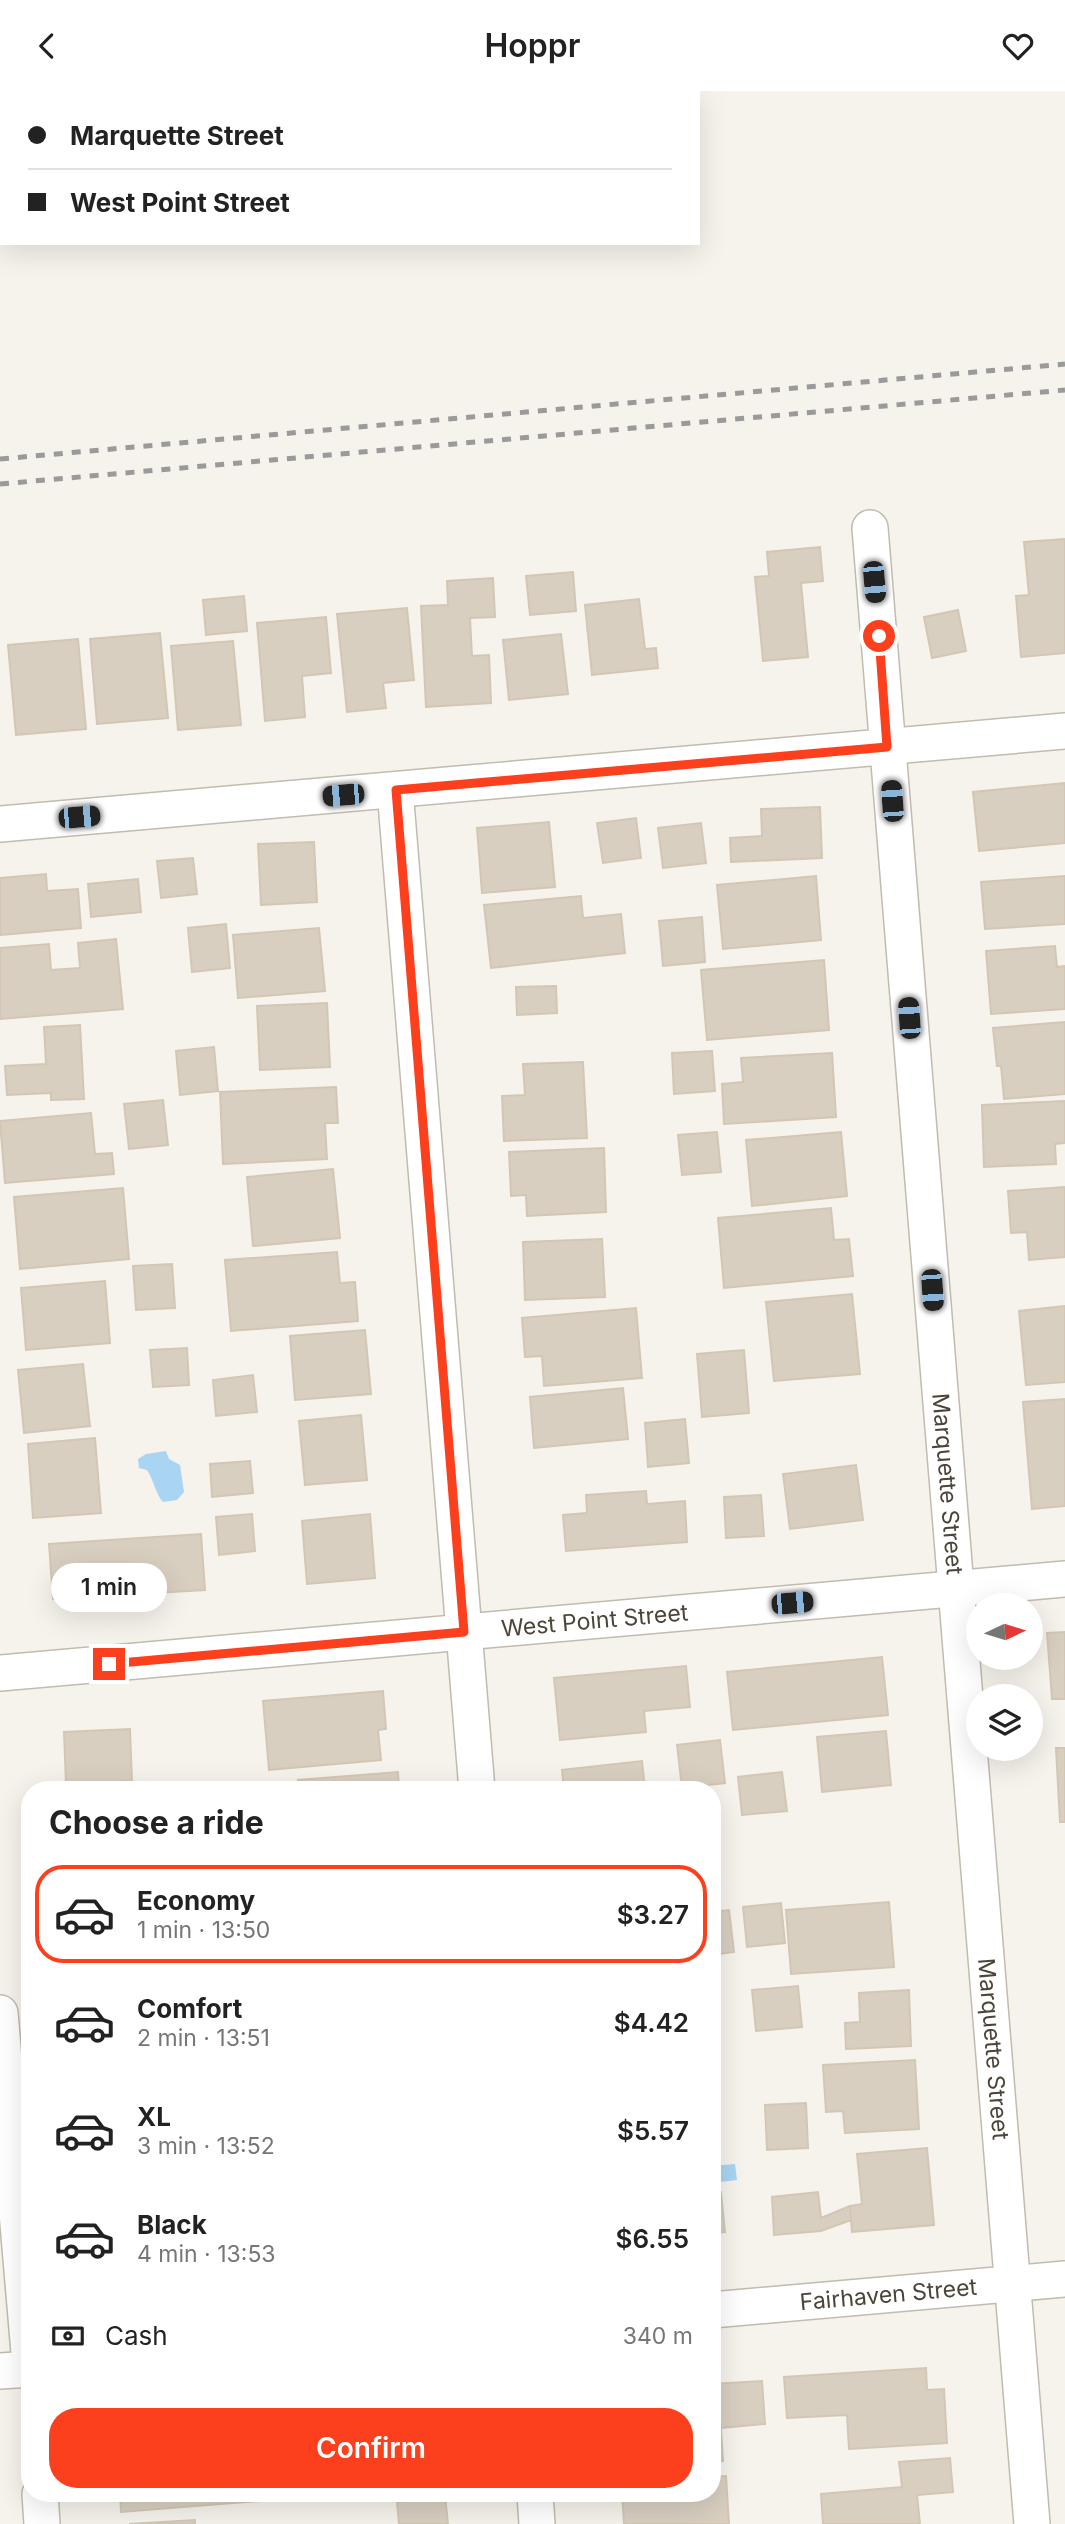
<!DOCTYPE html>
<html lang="en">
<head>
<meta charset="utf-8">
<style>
	body { margin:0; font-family:Inter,sans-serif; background:#f2f2f2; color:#222; height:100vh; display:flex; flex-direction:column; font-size:26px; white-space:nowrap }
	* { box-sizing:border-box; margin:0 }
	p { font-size:23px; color:#767676 }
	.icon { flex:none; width:38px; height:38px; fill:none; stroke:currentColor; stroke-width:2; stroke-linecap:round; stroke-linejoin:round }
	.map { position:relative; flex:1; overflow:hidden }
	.details { position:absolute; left:21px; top:1690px; width:700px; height:721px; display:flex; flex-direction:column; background:#fff; border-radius:28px; box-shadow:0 7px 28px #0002 }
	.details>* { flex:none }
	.banner { position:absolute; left:0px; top:0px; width:700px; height:154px; box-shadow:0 7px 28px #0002; display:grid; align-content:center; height:154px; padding:0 28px; background:#fff }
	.needle { width:46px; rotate:86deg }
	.tools { position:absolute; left:966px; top:1502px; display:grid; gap:14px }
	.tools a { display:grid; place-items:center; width:77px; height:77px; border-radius:50%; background:#fff; box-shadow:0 7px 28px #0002; font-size:35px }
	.end { position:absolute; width:32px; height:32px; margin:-16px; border:9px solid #fc3f1d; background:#fff; box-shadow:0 0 0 4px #fff }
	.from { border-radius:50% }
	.bubble { position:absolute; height:49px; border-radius:24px; background:#fff; box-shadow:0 7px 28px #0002; font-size:23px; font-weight:600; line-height:49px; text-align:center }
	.car { position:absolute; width:21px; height:42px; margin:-21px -10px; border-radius:9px; box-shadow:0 0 5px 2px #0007; background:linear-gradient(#222 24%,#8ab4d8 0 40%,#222 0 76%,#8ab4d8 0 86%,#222 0) }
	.banner b { display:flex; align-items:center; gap:24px; height:66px; font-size:26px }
	.banner b+b { border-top:2px solid #e0e0e0 }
	.banner i { width:18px; height:18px; background:#222 }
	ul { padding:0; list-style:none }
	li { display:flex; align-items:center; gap:21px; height:98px; margin:0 14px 10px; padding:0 14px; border:4px solid transparent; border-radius:28px }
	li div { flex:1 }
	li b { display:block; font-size:26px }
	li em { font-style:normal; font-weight:600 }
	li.active { border-color:#fc3f1d }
	li>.icon { width:63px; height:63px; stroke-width:1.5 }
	h2 { padding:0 28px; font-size:32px; line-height:84px }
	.pay { display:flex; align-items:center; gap:18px; height:77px; padding:0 28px; font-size:26px }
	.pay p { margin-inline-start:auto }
	.button { display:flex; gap:14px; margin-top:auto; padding:14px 28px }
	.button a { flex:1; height:80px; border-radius:28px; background:#fc3f1d; color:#fff; font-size:28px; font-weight:600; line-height:80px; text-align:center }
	header { display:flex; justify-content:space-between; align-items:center; height:91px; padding:0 28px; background:#fff; font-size:32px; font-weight:600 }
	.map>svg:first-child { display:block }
	.water { fill:#a9d4f2 }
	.building { fill:#d8cfc1; stroke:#d3c7b4; stroke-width:2 }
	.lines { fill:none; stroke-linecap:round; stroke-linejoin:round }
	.minor-casing { stroke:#c2bbae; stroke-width:38 }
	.minor { stroke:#fff; stroke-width:35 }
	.rail { stroke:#9a9a9a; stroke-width:5; stroke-dasharray:9 9; stroke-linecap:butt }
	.route { stroke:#fc3f1d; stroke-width:9 }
	.labels { text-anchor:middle; stroke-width:5; stroke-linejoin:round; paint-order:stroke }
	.street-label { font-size:23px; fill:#4b4439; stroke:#fff }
</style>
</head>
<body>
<header><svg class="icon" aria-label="back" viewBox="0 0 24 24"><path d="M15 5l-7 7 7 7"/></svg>Hoppr<svg class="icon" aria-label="heart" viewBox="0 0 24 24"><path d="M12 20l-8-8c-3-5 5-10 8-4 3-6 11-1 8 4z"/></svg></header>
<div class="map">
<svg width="1065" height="2433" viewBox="0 0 1065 2433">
	<rect width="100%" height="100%" fill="#f6f3ec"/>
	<path class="water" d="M166,1360l3,8 11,6 4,27 -7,8 -14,2c-8,-9 -9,-22 -16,-32l-8,-2 -1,-9 8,-5z
		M735,2073l2,16 -25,3v-17z"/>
	<path class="building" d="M1065,448v114l-44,4 -5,-61 13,-1 -5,-53z
		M820,456l3,34 -22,2 7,74 -45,4 -8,-84 14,-1 -2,-24z
		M573,481l3,39 -46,4 -4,-39z
		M493,487l2,39 -25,1 2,38 17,-1 2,48 -65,4 -5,-101 27,-1 -1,-24z
		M244,505l3,35 -41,4 -3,-35z
		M639,508l6,50 11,-1 2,20 -66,7 -7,-70z
		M407,517l7,72 -31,3 3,25 -39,4 -10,-98z
		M958,519l8,41 -34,7 -8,-41z
		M326,526l5,56 -29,3 3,41 -40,4 -8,-98z
		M160,542l8,85 -71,6 -7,-85z
		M561,543l7,60 -59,6 -6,-60z
		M78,548l8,90 -70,6 -8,-90z
		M233,550l8,84 -63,5 -7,-84z
		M1065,692v60l-86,8 -6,-59z
		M820,716l2,51 -91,4 -1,-24 32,-2 -1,-27z
		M636,727l5,40 -38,5 -6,-40z
		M549,731l6,65 -73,6 -5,-65z
		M701,732l5,40 -43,5 -5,-40z
		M314,751l3,60 -56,3 -3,-61z
		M193,767l4,36 -36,4 -4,-37z
		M46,783l1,17 31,-2 3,39 -81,7v-57z
		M816,785l5,64 -98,9 -6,-64z
		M1065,785v48l-80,5 -4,-47z
		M138,788l3,33 -50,5 -3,-33z
		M581,805l2,22 38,-4 4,39 -134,15 -7,-63z
		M702,826l3,45 -42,4 -4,-45z
		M226,833l4,44 -38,4 -4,-44z
		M319,837l6,63 -87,7 -5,-63z
		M116,848l7,70 -123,10v-71l49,-4 2,26 29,-2 -2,-25z
		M1055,855l2,21 8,-1v43l-74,5 -5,-63z
		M824,869l5,70 -122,10 -6,-70z
		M556,895l1,27 -40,2 -1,-28z
		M327,912l3,64 -70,3 -3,-64z
		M1065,931v72l-61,5 -3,-33h-4l-4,-38z
		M80,934l4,74 -33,1v-7l-44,2 -2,-29 41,-2 -2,-37z
		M214,956l4,44 -38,4 -4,-44z
		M712,960l3,40 -41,3 -2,-41z
		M832,962l4,64 -112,7 -2,-40 21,-2 -2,-24z
		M583,971l4,76 -83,3 -2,-45 23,-1 -2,-31z
		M336,996l2,36h-13l2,36 -104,5 -3,-72z
		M163,1009l5,45 -39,4 -5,-45z
		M1065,1010v42l-10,1 1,20 -72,3 -2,-62z
		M91,1022l4,41 17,-1 2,21 -109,9 -5,-62z
		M717,1041l4,40 -39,3 -4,-40z
		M841,1041l6,64 -95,10 -6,-66z
		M604,1057l2,64 -79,4 -1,-21 -15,1 -2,-44z
		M333,1078l7,69 -87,8 -6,-69z
		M1065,1096v70l-36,3 -2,-28 -16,1 -3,-42z
		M123,1097l6,71 -109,10 -6,-72z
		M831,1117l3,32 15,-1 4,37 -129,12 -6,-70z
		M602,1148l3,58 -80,3 -2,-58z
		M337,1161l3,31 15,-1 3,39 -127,10 -6,-71z
		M172,1173l3,44 -39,2 -3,-44z
		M105,1190l5,62 -84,7 -5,-62z
		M852,1203l8,80 -86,7 -8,-79z
		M1065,1215v76l-39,3 -7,-74z
		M636,1217l6,70 -98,8 -2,-30 -17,1 -3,-39z
		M365,1239l6,64 -76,6 -5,-64z
		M187,1257l2,37 -36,2 -3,-37z
		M744,1259l5,63 -47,4 -5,-63z
		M83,1273l7,62 -66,7 -6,-63z
		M253,1284l4,37 -41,4 -3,-36z
		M623,1297l5,51 -94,9 -4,-51z
		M1065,1308v107l-33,3 -9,-107z
		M361,1324l6,65 -62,5 -6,-64z
		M685,1328l4,44 -41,4 -3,-44z
		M95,1347l6,75 -68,5 -5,-74z
		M250,1370l3,32 -41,4 -2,-33z
		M856,1374l7,55 -73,9 -7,-55z
		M646,1400l1,13 38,-3 2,41 -121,9 -3,-36 24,-2 -1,-18z
		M761,1404l3,41 -38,2 -2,-41z
		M252,1423l3,37 -36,4 -3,-38z
		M370,1423l5,64 -68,6 -5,-63z
		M201,1443l4,56 -152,9 -4,-55z
		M1065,1541v67h-13l-5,-66z
		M882,1566l6,58 -155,15 -6,-58z
		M686,1575l4,41 -46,4 2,21 -86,8 -6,-62z
		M383,1600l3,38 -8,1 3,30 -112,10 -6,-69z
		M130,1638l2,52 -66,3 -2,-52z
		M886,1640l5,54 -69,7 -5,-55z
		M720,1649l5,43 -43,5 -5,-43z
		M1056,1657h9v74h-5z
		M642,1670l3,29h-81l-2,-20z
		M398,1681l1,18h-100l-1,-10z
		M782,1681l5,39 -45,4 -4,-38z
		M889,1811l5,65 -103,7 -5,-64z
		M781,1812l4,40 -38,4 -4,-40z
		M729,1819l5,42 -22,3v-43z
		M798,1895l4,41 -46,4 -4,-41z
		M909,1899l2,56 -65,3 -1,-26 15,-1 -1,-29z
		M915,1969l4,69 -74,4 -2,-22 -17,1 -3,-47z
		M806,2012l2,45 -41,2 -2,-45z
		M927,2057l7,77 -82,7 -2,-26 12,-2 -5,-50z
		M721,2101l4,40 -13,1v-40z
		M818,2101l3,26 29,-12 1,14 -30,11 -47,4 -2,-38z
		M926,2277l1,22 17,-1 3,54 -98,6 -2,-34 -60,3 -3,-41z
		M762,2290l3,43 -44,4 2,33 -11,1v-78z
		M950,2367l3,34 -36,3 3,29h-97l-2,-30 81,-7 -3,-25z
		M726,2385l3,48h-105l-2,-30h90v-17z
		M120,2403h164l1,5 -164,13z
		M445,2405l3,28h-49l-2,-22z
		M195,2429v4h-66z"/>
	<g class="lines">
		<g class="minor-casing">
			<g id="minor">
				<path id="s1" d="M870,437l162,1996"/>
				<path d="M395,699l82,1000"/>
				<path d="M0,733l1065,-93"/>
				<path id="s2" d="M0,1582l1065,-94"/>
				<path d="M0,1922l30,351"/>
				<path id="s3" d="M712,2219l353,-31"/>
				<path d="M0,2280l30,-2"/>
				<path d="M40,2403l2,30"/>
				<path d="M535,2403l2,30"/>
			</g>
		</g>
		<use href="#minor" class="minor"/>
		<path class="rail" d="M0,368l1065,-95
			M0,393l1065,-94"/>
	</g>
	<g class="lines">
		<path class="route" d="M109,1573l355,-32 -68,-842 491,-43 -8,-111"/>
	</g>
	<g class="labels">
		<g class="street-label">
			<text dy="8" stroke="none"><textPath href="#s1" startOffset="959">Marquette Street</textPath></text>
			<text dy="8" stroke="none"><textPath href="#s2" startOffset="597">West Point Street</textPath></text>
			<text dy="8" stroke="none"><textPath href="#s1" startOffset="1526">Marquette Street</textPath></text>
			<text dy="8" stroke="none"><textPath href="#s3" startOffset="177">Fairhaven Street</textPath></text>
		</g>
	</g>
</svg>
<div class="tools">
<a><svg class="needle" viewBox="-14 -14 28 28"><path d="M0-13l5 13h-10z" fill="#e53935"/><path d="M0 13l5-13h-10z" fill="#767676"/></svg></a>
<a><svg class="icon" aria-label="layers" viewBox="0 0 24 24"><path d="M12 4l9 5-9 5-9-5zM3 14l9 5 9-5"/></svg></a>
</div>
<i class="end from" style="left:879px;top:545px"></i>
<i class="end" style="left:109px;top:1573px"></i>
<div class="bubble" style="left:51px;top:1472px;width:116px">1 min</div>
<i class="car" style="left:874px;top:491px;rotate:175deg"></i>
<i class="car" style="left:343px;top:704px;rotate:265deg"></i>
<i class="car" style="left:892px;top:710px;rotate:356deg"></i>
<i class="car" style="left:79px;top:726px;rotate:85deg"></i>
<i class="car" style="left:909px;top:927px;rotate:356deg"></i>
<i class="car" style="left:932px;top:1199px;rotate:176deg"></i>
<i class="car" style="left:792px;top:1512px;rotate:85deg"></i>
<div class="banner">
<b><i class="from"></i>Marquette Street</b>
<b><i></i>West Point Street</b>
</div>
<section class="details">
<h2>Choose a ride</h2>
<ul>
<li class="active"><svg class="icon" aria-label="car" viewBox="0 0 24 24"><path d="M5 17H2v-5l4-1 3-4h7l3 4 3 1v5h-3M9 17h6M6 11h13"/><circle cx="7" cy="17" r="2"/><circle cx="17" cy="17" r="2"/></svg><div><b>Economy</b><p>1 min · 13:50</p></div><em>$3.27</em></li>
<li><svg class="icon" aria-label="car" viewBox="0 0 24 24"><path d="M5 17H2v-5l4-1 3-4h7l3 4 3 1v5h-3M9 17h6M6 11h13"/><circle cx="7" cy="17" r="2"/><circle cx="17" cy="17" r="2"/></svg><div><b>Comfort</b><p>2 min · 13:51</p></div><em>$4.42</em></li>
<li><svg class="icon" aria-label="car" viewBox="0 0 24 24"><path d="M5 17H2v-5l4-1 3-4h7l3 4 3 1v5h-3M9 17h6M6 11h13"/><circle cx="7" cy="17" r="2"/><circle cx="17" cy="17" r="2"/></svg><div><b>XL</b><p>3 min · 13:52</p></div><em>$5.57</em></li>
<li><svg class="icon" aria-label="car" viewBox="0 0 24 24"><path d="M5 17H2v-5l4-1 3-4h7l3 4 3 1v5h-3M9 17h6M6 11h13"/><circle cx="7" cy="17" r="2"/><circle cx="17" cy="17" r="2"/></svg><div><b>Black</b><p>4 min · 13:53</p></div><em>$6.55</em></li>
</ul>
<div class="pay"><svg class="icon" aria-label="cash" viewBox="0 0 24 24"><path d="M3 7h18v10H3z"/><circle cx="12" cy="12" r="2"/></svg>Cash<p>340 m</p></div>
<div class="button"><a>Confirm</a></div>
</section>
</div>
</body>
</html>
